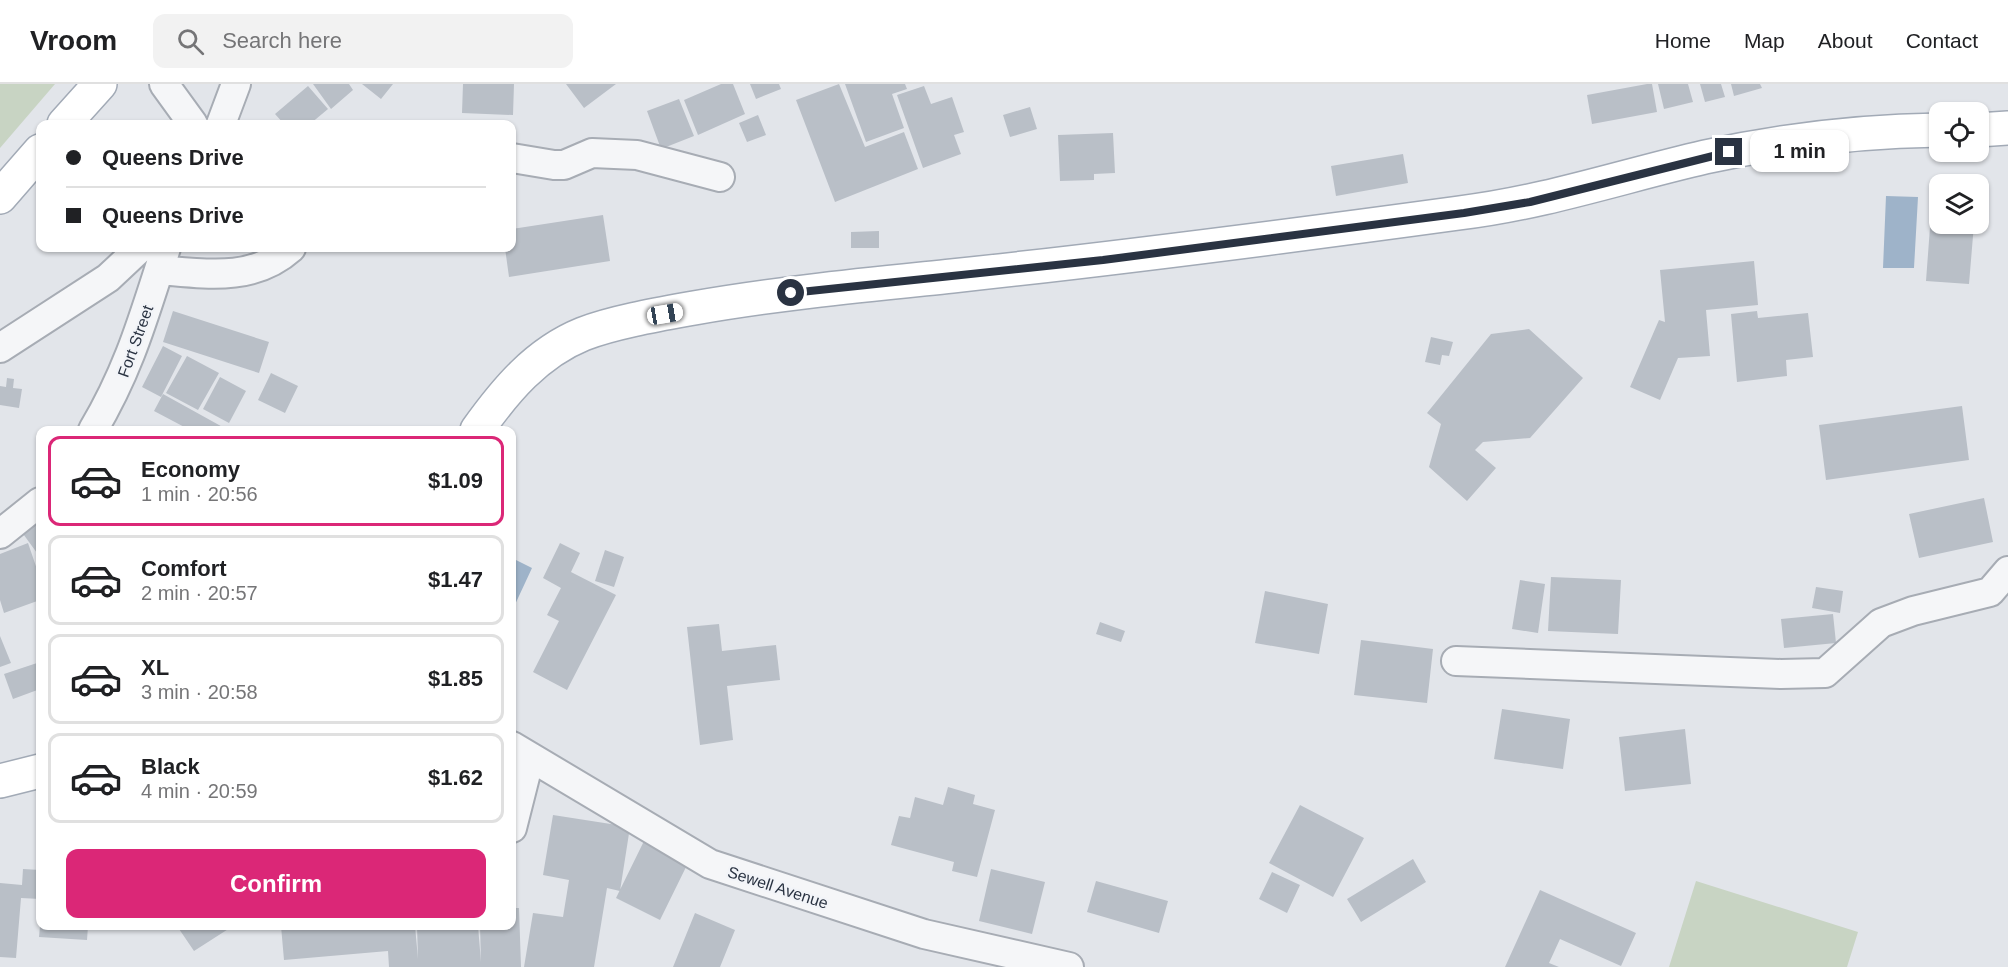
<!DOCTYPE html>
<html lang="en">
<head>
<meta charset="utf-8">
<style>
	body { margin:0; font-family:Arial,sans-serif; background:#f2f2f2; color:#202124; height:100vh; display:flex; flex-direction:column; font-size:22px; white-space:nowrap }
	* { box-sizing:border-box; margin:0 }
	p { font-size:20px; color:#757577 }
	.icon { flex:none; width:33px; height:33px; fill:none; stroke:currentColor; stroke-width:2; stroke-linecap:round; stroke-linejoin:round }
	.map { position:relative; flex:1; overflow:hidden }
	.side { position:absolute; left:36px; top:342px; width:480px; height:504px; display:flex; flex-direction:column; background:#fff; border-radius:12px; box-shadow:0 2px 4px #0004 }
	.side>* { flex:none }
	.guide { position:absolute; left:36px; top:36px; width:480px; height:132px; border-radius:12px; box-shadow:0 2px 4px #0004; display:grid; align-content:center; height:132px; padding:0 30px; background:#fff }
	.tools { position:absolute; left:1929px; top:18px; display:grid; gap:12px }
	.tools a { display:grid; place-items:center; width:60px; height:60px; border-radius:12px; background:#fff; box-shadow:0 2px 4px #0004; font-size:30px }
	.end { position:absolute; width:27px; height:27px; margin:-14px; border:8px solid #2a3342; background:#fff; box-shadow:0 0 0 3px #fff }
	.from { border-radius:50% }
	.bubble { position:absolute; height:42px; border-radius:12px; background:#fff; box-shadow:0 2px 4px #0004; font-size:20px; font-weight:700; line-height:42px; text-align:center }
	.car { position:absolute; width:18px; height:36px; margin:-18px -9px; border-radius:8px; box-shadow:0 0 4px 2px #0007; background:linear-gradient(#fff 24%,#345 0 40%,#fff 0 76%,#345 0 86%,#fff 0) }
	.guide b { display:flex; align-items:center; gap:21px; height:57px; font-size:22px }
	.guide b+b { border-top:2px solid #e0e0e0 }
	.guide i { width:15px; height:15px; background:#202124 }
	ul { padding:10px 0 0; list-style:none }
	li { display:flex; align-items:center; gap:18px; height:90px; margin:0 12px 9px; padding:0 18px; border:3px solid #e0e0e0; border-radius:12px }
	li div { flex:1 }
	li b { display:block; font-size:22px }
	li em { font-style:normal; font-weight:700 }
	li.active { border-color:#db2777 }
	li>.icon { width:54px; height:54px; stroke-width:1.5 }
	.action { display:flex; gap:12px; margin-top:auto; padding:12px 30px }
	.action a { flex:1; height:69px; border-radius:12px; background:#db2777; color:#fff; font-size:24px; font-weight:700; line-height:69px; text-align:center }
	header { display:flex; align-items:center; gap:36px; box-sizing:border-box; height:84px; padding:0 30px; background:#fff; border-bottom:2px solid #e0e0e0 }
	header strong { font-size:28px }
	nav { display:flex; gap:33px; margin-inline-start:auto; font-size:21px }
	.search { width:420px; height:54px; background:#f2f2f2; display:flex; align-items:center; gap:15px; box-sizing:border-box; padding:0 21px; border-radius:12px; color:#757577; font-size:22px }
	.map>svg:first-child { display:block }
	.green { fill:#c8d4c3 }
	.water { fill:#9eb3c9 }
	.building { fill:#b9bfc7 }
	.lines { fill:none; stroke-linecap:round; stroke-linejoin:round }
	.minor-casing { stroke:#a7acb4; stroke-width:32 }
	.major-casing { stroke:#a2aab6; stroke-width:36 }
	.minor { stroke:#f5f6f8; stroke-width:28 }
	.major { stroke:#fff; stroke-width:33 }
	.route { stroke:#2a3342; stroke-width:8 }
	.labels { text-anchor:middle; stroke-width:4.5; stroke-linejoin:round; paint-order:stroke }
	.street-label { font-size:16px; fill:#2a3342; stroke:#f2f4f8 }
</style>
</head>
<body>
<header>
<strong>Vroom</strong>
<div class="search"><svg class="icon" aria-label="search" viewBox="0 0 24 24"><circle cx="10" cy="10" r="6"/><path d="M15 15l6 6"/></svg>Search here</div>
<nav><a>Home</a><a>Map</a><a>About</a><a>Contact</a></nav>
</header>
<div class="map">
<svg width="2008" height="883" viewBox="0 0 2008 883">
	<rect width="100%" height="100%" fill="#e2e5ea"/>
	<path class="green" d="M0,0h55l-55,64z
		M1696,797l162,51 -11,35h-178z"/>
	<path class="water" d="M1886,112l32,1 -4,71h-31z
		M512,474l20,10 -20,43z"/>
	<path class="building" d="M313,0h36l4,6 -22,19z
		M362,0h31l-12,15z
		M463,0h51l-1,31 -51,-2z
		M566,0h50l-32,24z
		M721,0h12l12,30 -47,21 -14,-35z
		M750,0h29l2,5 -25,10z
		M839,0l26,63 39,-15 14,37 -83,33 -39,-102z
		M845,0h60l2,5 -15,5 12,34 -38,14z
		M1647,0h5l5,28 -65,12 -5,-29z
		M1658,0h30l5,18 -29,7z
		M1700,0h21l4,13 -20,5z
		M1731,0h29l2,4 -28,8z
		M308,2l20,23 -18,15h-26l-9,-10z
		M924,2l7,18 21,-7 12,35 -10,3 7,19 -38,14 -26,-73z
		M679,15l15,37 -33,13 -14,-38z
		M1030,23l7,22 -27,8 -7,-22z
		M758,31l8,20 -19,7 -8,-19z
		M1113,49l2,40 -21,1v6l-34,1 -2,-46z
		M1403,70l5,29 -72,13 -5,-30z
		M1933,103l7,1v36h34l-5,60 -43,-3z
		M603,131l7,46 -101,16 -4,-29h7v-19z
		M879,147v17h-28v-16z
		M1754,177l4,44 -52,5 4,46 -32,2 -18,42 -30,-13 29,-67 6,2 -5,-52z
		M173,227l96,31 -10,31 -96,-31z
		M1757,227l1,7 50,-5 5,44 -27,3 1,16 -50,6 -6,-68z
		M1529,245l54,49 -53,60 -47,4 -8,8 21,18 -29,33 -38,-34 12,-43 -14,-11 64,-79z
		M1431,253l22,5 -4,14 -7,-1 -2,10 -15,-3z
		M163,262l19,10 -21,41 -19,-10z
		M187,272l32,17 -21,37 -32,-17z
		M271,289l27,13 -13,27 -27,-13z
		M220,293l26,14 -17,32 -26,-14z
		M7,294l7,1 -1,9 9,1 -3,19 -19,-3v-19l6,1z
		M163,310l65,36h-38l-36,-19z
		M1962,322l7,54 -143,20 -7,-55z
		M1984,414l9,44 -74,16 -10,-44z
		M38,435l2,3v29l-3,2 -16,-22z
		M28,459l12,35v22l-36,13 -4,-13v-46z
		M560,459l20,10 -9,19 45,23 -49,95 -34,-18 26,-51 -12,-6 14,-27 -18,-10z
		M605,466l19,7 -10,30 -19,-6z
		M1551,493l70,3 -3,54 -70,-3z
		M1520,496l25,4 -7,49 -26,-4z
		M1816,503l27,4 -3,22 -28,-5z
		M1265,507l63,13 -9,50 -64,-11z
		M1833,530l3,29 -52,5 -3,-29z
		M1100,538l25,9 -4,11 -25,-8z
		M719,540l3,27 54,-6 4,35 -53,6 6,54 -33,5 -13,-118z
		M0,552l11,27 -11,4z
		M1361,556l72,9 -6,54 -73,-8z
		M37,579l3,26 -27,10 -9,-25z
		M1502,625l68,10 -7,50 -69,-10z
		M1685,645l6,55 -66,7 -6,-54z
		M948,703l27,8 -2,9 22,6 -18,67 -25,-6 2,-9 -63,-17 8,-29 11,2 5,-21 28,8z
		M1300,721l64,33 -31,59 -64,-34z
		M553,731l77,12 -10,64 -13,-3 -13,79h-70l9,-54 30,4 6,-37 -26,-5z
		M644,757l44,22 -28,57 -44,-22z
		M1413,775l13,23 -65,40 -14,-23z
		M23,785l17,1v29l-19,-1 -5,60 -16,-1v-74l22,2z
		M991,785l54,13 -13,52 -53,-13z
		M1272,788l28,13 -13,28 -28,-14z
		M1096,797l72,20 -9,32 -72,-21z
		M1540,806l96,43 -15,33 -61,-27 -11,24 10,4h-54z
		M512,824h7l2,59h-132l-1,-16 -104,9 -3,-34h134l3,33 -1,-33h61l3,36 -1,-36h32z
		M695,829l40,17 -15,37h-47z
		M40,842h48l-1,14 -48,-3z
		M177,842h56l-39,25z"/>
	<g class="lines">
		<g class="minor-casing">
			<path id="minor" d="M164,0l29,40
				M221,40l15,-40
				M512,74l42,7h10l28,-12 45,2 83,22
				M159,186c47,4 94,12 132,-22
				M0,264l108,-70 32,-30
				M93,346c37,-62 51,-115 73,-182
				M0,450l40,-32
				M1456,577l325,13 44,-1 56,-50 32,-12 77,-19 18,-21
				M512,662l198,118 214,70 145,33
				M512,744l18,-71"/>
		</g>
		<g class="major-casing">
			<path id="major" d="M64,40l36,-40
				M1978,46l30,-2
				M0,113l40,-46
				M477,346c28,-39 59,-77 106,-96 31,-12 78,-20 111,-26 86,-15 171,-23 258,-32 169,-18 338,-40 507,-63 84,-10 164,-37 246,-56 78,-17 155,-26 235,-27
				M0,697l40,-10"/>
		</g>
		<use href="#minor" class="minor"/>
		<use href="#major" class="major"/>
	</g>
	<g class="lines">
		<path class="route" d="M791,209l312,-33 361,-47 66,-11 199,-50"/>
	</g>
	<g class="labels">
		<g class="street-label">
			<text transform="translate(135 257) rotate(-70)" y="6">Fort Street</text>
			<text transform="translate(778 803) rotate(18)" y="6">Sewell Avenue</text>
		</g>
	</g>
</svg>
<div class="tools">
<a><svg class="icon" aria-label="locate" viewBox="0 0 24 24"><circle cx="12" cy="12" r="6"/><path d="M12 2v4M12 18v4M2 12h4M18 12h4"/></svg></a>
<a><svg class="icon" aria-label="layers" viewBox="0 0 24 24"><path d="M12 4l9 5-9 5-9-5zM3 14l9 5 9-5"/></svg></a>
</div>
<i class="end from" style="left:791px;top:209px"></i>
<i class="end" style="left:1729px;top:68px"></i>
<div class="bubble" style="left:1750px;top:46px;width:99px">1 min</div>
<i class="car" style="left:665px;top:230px;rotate:80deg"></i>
<div class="guide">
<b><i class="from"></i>Queens Drive</b>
<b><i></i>Queens Drive</b>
</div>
<section class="side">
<ul>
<li class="active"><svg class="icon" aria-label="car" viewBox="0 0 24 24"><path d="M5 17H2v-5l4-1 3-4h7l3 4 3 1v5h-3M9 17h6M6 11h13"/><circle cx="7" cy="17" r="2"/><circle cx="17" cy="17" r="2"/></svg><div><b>Economy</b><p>1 min · 20:56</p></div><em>$1.09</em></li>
<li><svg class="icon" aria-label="car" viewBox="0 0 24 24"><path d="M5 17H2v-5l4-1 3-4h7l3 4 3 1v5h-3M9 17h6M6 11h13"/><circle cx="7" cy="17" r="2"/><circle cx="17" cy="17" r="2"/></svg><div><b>Comfort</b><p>2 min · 20:57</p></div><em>$1.47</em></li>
<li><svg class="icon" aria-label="car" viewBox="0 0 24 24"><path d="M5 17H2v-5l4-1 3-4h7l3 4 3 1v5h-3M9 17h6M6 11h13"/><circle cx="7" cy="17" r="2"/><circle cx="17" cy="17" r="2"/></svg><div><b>XL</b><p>3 min · 20:58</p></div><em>$1.85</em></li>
<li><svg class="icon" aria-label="car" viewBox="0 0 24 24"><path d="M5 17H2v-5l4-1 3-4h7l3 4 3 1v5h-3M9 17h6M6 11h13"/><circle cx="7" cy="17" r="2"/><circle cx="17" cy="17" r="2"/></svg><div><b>Black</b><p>4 min · 20:59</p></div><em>$1.62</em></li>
</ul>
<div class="action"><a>Confirm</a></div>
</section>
</div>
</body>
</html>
